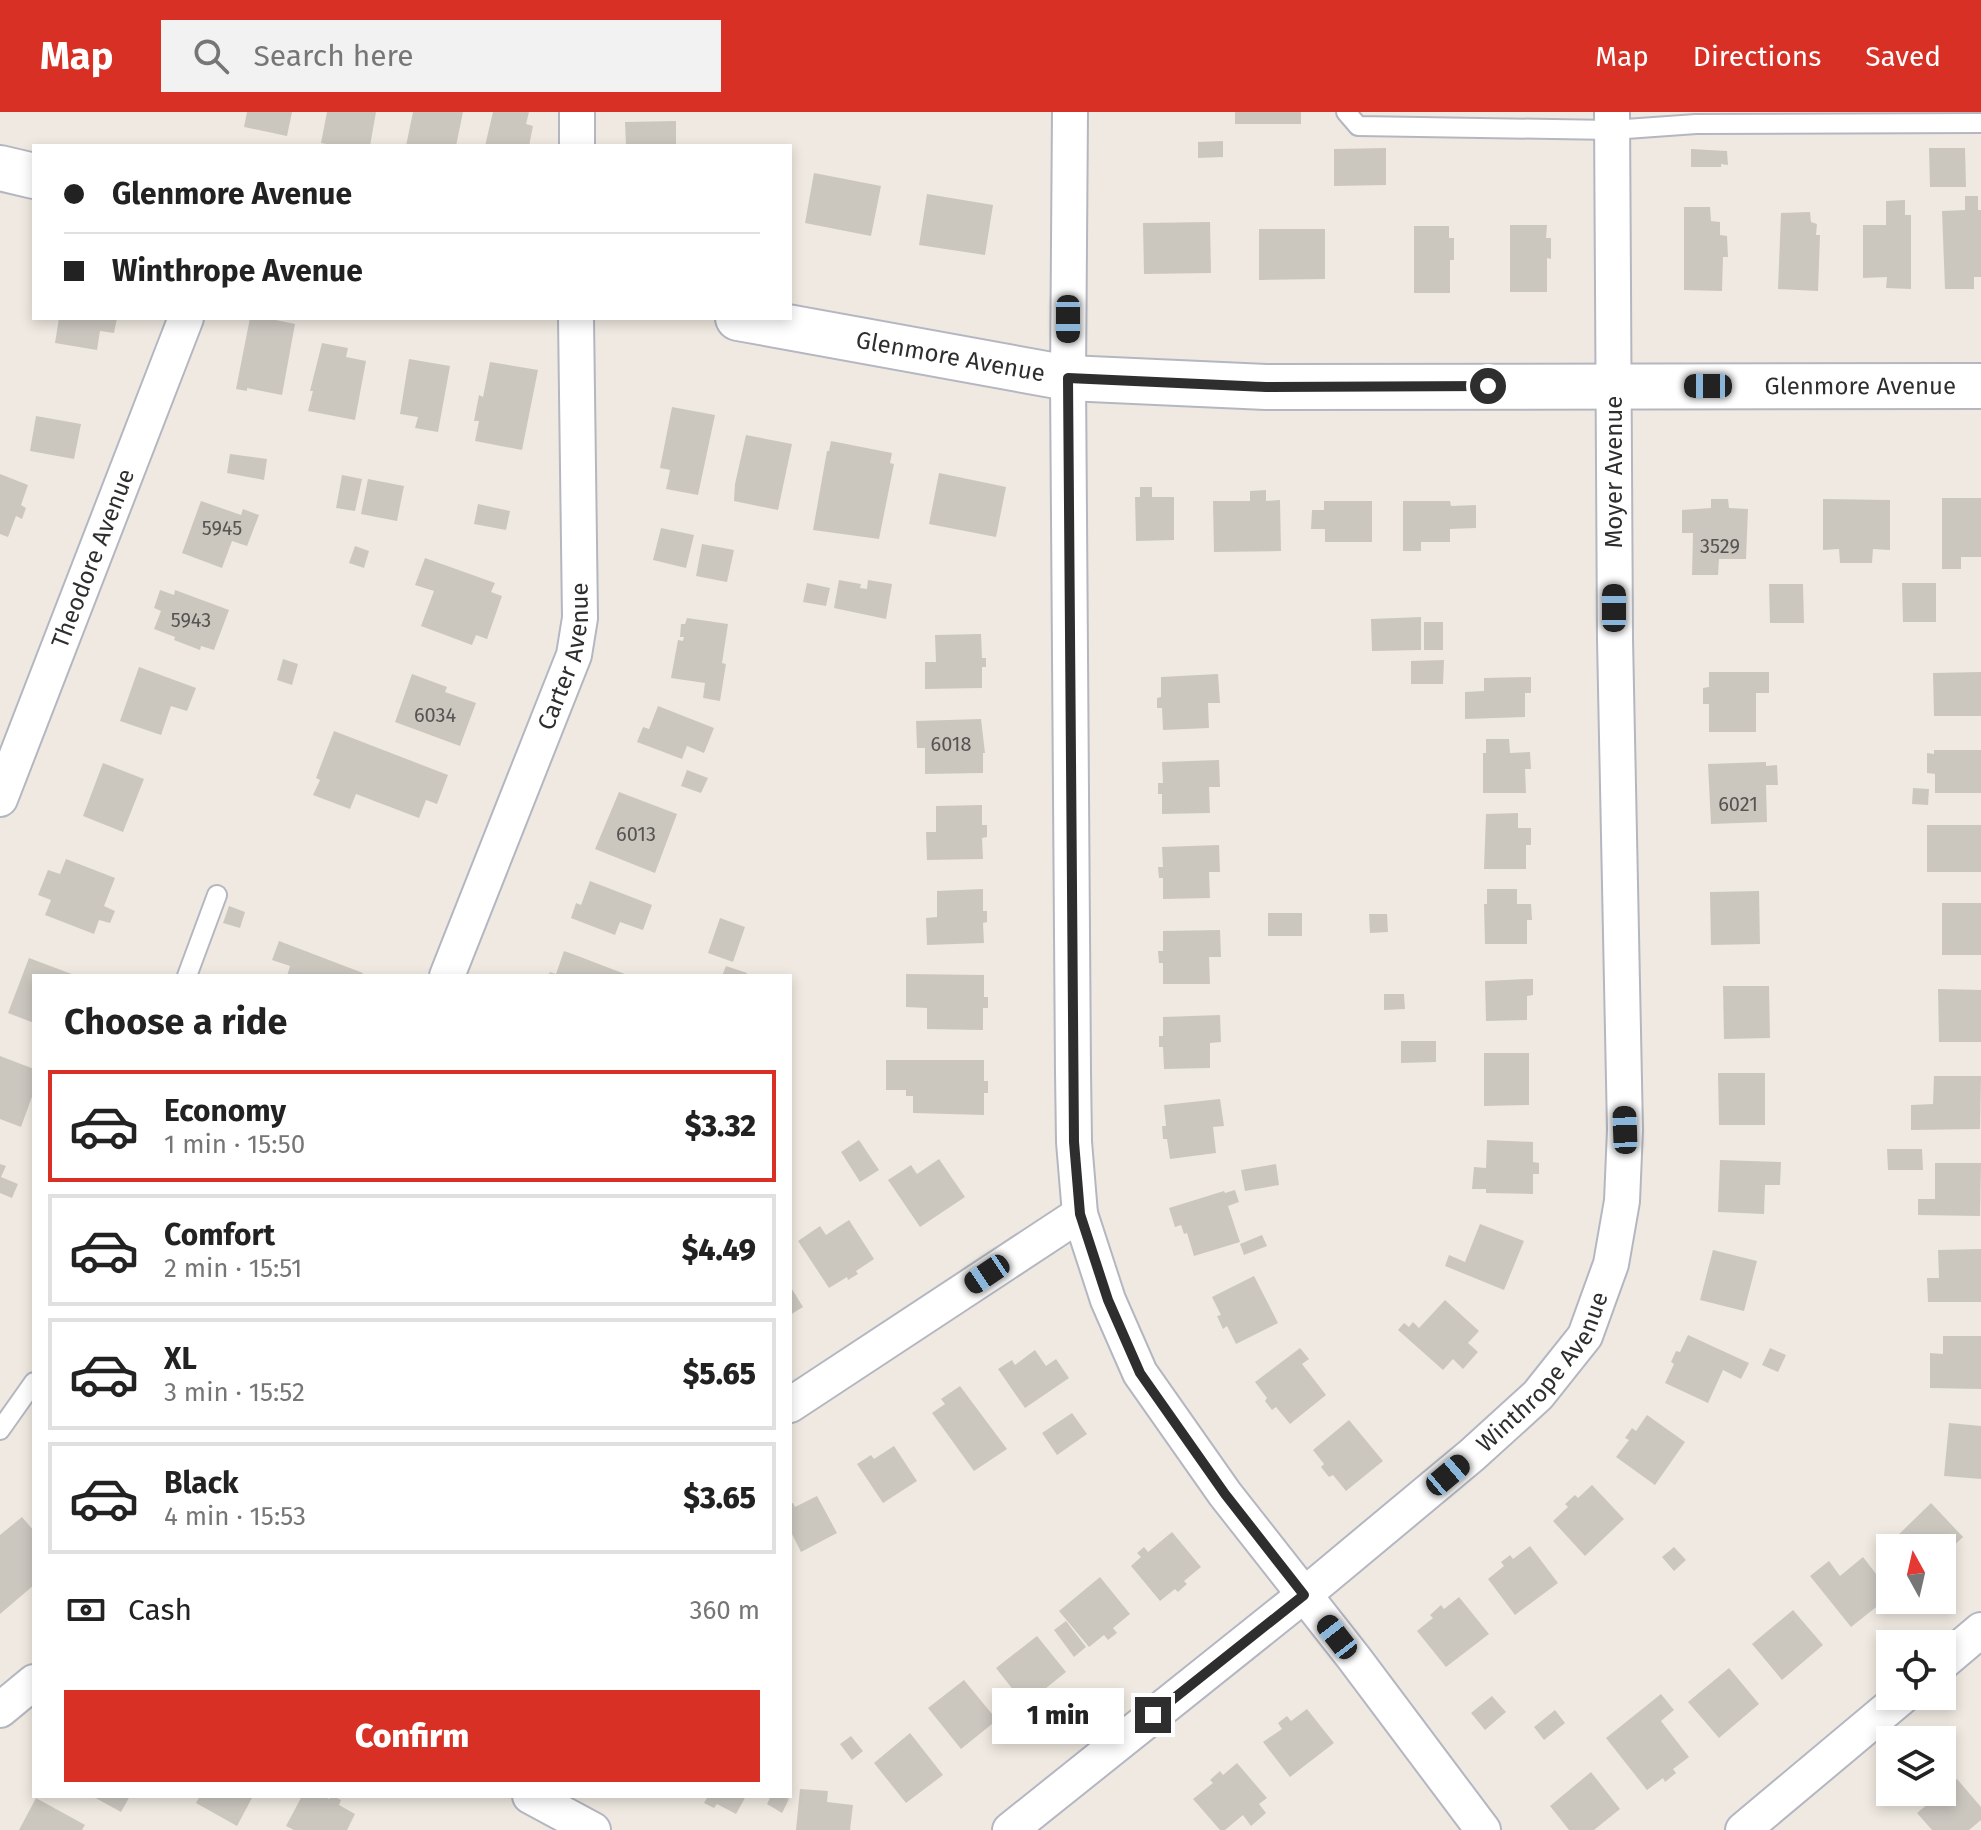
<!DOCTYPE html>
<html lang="en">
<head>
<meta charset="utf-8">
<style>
	body { margin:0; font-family:"Fira Sans",sans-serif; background:#f2f2f2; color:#222; height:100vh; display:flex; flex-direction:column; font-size:30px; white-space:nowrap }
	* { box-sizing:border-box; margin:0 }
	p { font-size:26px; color:#767676 }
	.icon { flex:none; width:44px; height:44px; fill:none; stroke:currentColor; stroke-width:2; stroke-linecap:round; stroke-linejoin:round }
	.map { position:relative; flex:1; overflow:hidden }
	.details { position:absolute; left:32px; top:862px; width:760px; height:824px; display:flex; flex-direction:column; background:#fff; border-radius:0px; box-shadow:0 4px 12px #0003 }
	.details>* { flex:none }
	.hud { position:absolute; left:32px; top:32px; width:760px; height:176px; border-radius:0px; box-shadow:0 4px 12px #0003; display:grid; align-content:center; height:176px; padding:0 32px; background:#fff }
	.needle { width:52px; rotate:352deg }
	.buttons { position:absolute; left:1876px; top:1422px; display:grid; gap:16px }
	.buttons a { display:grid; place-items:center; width:80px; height:80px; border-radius:0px; background:#fff; box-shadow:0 4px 12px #0003; font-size:40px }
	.end { position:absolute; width:36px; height:36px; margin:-18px; border:10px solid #2e2e2e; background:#fff; box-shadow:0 0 0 4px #fff }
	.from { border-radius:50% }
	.bubble { position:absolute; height:56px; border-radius:0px; background:#fff; box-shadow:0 4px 12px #0003; font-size:26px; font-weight:800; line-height:56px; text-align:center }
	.car { position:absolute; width:24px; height:48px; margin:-24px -12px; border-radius:10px; box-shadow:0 0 6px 2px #0007; background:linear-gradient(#222 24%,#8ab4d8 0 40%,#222 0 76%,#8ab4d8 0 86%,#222 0) }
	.hud b { display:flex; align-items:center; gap:28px; height:76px; font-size:30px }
	.hud b+b { border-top:2px solid #e0e0e0 }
	.hud i { width:20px; height:20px; background:#222 }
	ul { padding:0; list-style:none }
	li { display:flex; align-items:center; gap:24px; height:112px; margin:0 16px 12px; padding:0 16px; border:4px solid #e0e0e0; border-radius:0px }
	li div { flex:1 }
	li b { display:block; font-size:30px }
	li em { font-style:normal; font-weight:800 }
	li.active { border-color:#d93025 }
	li>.icon { width:72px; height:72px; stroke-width:1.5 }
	h2 { padding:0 32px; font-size:36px; line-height:96px }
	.pay { display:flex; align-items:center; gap:20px; height:88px; padding:0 32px; font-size:30px }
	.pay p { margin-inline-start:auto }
	.action { display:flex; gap:16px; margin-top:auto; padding:16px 32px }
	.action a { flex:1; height:92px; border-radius:0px; background:#d93025; color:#fff; font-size:32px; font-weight:800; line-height:92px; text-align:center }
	header { display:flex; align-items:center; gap:48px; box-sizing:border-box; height:112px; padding:0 40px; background:#d93025; color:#fff }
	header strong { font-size:38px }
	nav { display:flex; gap:44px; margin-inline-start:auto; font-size:28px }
	.search { width:560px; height:72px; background:#f2f2f2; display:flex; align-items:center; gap:20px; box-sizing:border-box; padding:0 28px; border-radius:0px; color:#767676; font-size:30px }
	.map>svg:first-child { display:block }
	.building { fill:#cbc7bf }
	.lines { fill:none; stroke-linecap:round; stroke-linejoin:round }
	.lane-casing { stroke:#b4b7c1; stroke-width:22 }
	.street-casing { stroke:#b4b7c1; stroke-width:38 }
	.secondary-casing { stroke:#b4b7c1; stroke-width:48 }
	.lane { stroke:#fff; stroke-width:18 }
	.street { stroke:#fff; stroke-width:34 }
	.secondary { stroke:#fff; stroke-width:44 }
	.route { stroke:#2e2e2e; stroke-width:10 }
	.labels { text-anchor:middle; stroke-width:6; stroke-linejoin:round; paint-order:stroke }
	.number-label { font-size:20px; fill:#555452 }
	.street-label { font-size:24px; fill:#2e2e2e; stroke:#fff }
</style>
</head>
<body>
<header>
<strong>Map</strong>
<div class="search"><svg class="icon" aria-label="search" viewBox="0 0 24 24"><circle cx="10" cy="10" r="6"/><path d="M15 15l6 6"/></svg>Search here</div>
<nav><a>Map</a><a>Directions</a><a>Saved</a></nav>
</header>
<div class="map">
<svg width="1981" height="1718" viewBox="0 0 1981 1718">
	<rect width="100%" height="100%" fill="#efe9e1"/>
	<path class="building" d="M247,0h45l-5,24 -43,-9z
		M327,0h49l-6,34h-33l-16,-3z
		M413,0h50l-7,34h-50z
		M493,0h36l-3,12 7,2 -4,20h-44z
		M1235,0h66v12h-66z
		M676,9v25h-50l-1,-24z
		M1223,29v16l-25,1v-16z
		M1386,36v37l-52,1v-37z
		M1929,36h36l1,39h-36z
		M1691,37l36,2 1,14 -7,-1v3h-30z
		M814,61l67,13 -10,50 -66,-13z
		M927,82l66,11 -8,50 -66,-10z
		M1965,84h13v14h3v67h-7v12h-29l-3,-78 23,-1z
		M1905,88v15h6v74l-25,-1 1,-11 -24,1v-53h23v-24z
		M1684,95h26l1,14 9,1v13l7,1 1,21h-5l-1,34 -38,-1z
		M1810,100l1,10 6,2 -1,11h4l-2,56 -40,-2 3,-76z
		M1210,110l1,51 -67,1 -1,-51z
		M1510,113h37l-1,13h5v21l-4,-1v34h-37z
		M1414,114h35v12h5v22h-4v33h-36z
		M1259,117h66v50l-66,1z
		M59,206h58l-3,15 -14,-2 -3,19 -42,-7z
		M250,206h16l29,6 -13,71 -35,-7v3l-11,-2z
		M322,231l26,5 -2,9 20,4 -11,59 -47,-9 5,-20h-3z
		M409,247l41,7 -12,66 -23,-4 3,-11 -18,-3z
		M490,250l48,8 -16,80 -47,-9 4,-20h-5l5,-26 4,2z
		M672,295l43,8 -17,80 -32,-6 4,-19 -10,-2z
		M36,304l45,8 -7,35 -44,-8z
		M746,323l46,9 -14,66 -44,-9 1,-17z
		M831,329l61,12 -2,10 4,1 -15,75 -66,-9 14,-79h2z
		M230,342l37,5 -3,21 -37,-7z
		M939,361l67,14 -10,50 -67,-13z
		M0,362l28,11 -7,20 5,3 -4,11 -6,-3 -8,21 -8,-3z
		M342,363l20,4 -7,32 -19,-3z
		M368,367l36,7 -7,35 -36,-7z
		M1140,375h12v10h22v43l-38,1 -1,-44h5z
		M1266,378v11l14,-1 1,51 -67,1 -1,-51h37v-10z
		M1942,386h39v59h-20v12h-19z
		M1711,387h17l1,9 19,1 -2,50h-27l-1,16h-26l1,-42h-11v-23l29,-2z
		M1823,387l67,1v50l-17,-1 -1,14h-32l-1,-14 -16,1z
		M201,389l40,14 2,-6 16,6 -12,31 -15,-5 -10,27 -40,-15z
		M1324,389h48v41h-47v-13h-14l1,-19h12z
		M1403,389h47l1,5 25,-1v23l-26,1v13h-29v9h-18z
		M478,392l32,7 -4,19 -32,-6z
		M661,416l33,7 -8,33 -33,-8z
		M702,432l32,6 -7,32 -31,-6z
		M355,434l14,5 -5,17 -15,-5z
		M425,446l70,25 -4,9 11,4 -15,43 -11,-4 -4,10 -51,-19 13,-35 -19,-6z
		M839,468l22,4 -1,4 7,1 1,-9 24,4 -6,35 -52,-11z
		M807,471l23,5 -4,18 -23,-4z
		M1902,471h34v39h-33z
		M1769,472h34l1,39h-34z
		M160,478l14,5 1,-5 54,20 -15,40 -13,-4 -1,4 -26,-10 1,-3 -21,-8 7,-18 -7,-3z
		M1421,505v33l-49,1 -1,-32z
		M687,506l41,6 -6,39 4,1 -6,37 -17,-3 2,-15 -34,-5 7,-38 5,1 1,-4h-4l1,-13h4z
		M1424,510h19v28h-19z
		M981,522l1,24h4v9h-4v21l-57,1v-27h11l-1,-27z
		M283,547l15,5 -6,21 -15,-5z
		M1444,548l-1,24h-32v-23z
		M139,555l57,21 -9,23 -16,-5 -10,29 -41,-14z
		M1709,560h60v21h-13v39h-47v-28h-6v-16l6,-1z
		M1981,560v44h-47l-1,-43z
		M412,562l35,13 -2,5 31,11 -16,43 -65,-24z
		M1218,562l2,29h-12l1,25 -46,2 -1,-22h-5v-10l4,-1v-20z
		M1531,565v16h-6v24l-60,2v-27l19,-1v-13z
		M658,594l56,22 -10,25 -17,-7 -5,13 -45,-17 6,-15 6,2z
		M981,607l4,34h-2v20l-58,1v-26h-8l-1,-27z
		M334,619l114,44 -11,29 -11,-4 -7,18 -63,-24 -6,15 -37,-14 7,-15 -4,-2z
		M1486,627h23l1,14 20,-1 1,17h-6l1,24h-43v-40h3z
		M1934,638h47v43h-46v-19l-8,-1v-20l7,1z
		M1219,648l1,27h-11l1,26 -48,1v-20h-4v-11h5l-1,-21z
		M1766,650v4l11,-1 1,20h-12l1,37 -56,2 -3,-60z
		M103,651l41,16 -21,53 -40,-16z
		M687,658l21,8 -7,15 -20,-7z
		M1913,676l16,1 -1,16 -16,-1z
		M619,680l58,22 -22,59 -60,-24z
		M982,693v20h5v12l-5,1 1,21 -56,1 -1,-28h10v-26z
		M1518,701v15h13v17h-5v24h-42l2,-55z
		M1927,713h54v47h-54z
		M1219,733l1,27h-11l1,26 -47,1v-21h-4l-1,-11h5l-1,-20z
		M66,747l49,19 -11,28 11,5 -5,12 -11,-3 -5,14 -49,-19 6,-15 -13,-5 10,-25 12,4z
		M590,769l62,24 -9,25 -23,-8 -5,13 -44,-17 5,-15 5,2z
		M983,777v22h4v11l-4,1 1,20 -57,2 -1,-27 11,-1v-26z
		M1487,777h30v15h14l1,16h-5v24h-42l-1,-40h3z
		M1759,779l1,53 -49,1 -1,-53z
		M1942,791h39v52h-39z
		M229,794l16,6 -5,16 -17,-5z
		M1268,801h34v23h-34z
		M1369,802h18l1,18 -18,1z
		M720,806l25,9 -12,35 -25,-9z
		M1220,818l1,27h-12l1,27h-47v-21h-4l-1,-12h5v-20z
		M279,829l84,32 -1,3h-75l3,-10 -18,-6z
		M564,839l14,5 52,20h-82l2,-4 6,2z
		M29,846l48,18h-43v47l-26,-10z
		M726,854l21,7 -1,3h-24z
		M906,862l78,1v22h4v11h-5v22l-56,-1v-21l-21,-1z
		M1527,867h6v16l-6,1v24l-41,1 -1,-40z
		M1723,874h46l1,52 -46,1z
		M1938,877l43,1v52h-42z
		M1384,882h20l1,15 -21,1z
		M1220,903l1,27 -11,1v25l-46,1 -1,-22h-4v-11h4v-19z
		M1401,929h35v21l-35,1z
		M1484,941h45v52l-45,1z
		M0,944l34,13v22l-13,36 -21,-8z
		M886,948h98v21h4v12h-4v22l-71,-2v-17h-7v-6h-20z
		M1718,961h47v52h-46z
		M1934,964h47l-1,53 -69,1v-25l22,-1z
		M1220,987l4,27 -11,1 3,26 -46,6 -3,-20h-4l-1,-13h4l-2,-21z
		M859,1028l20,30 -19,12 -19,-30z
		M1487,1028l46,2v20l6,1v11h-6v20l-47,-1v-4h-14l2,-22 12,1z
		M1887,1037h35l1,21h-35z
		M939,1047l26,38 -45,30 -32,-47 23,-15 6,9z
		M1720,1048l61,2 -1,23h-15l-1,29 -46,-2z
		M1935,1051h46l-1,53 -62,-1v-16h17z
		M0,1052l6,2 -5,11 17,7 -6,14 -12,-5z
		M1276,1052l3,21 -34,6 -4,-21z
		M1235,1078l4,12 -11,4 12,36 -46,14 -7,-23 -3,1 -3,-9 -6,2 -6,-19 55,-17 1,2z
		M849,1108l25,39 -18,12 2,3 -10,6 -1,-3 -18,11 -31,-47 22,-15 6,9z
		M1480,1112l44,17 -20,49 -59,-24 4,-11 16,7z
		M1262,1123l5,11 -23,9 -4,-11z
		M1981,1137v53h-53l-1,-24h12l-1,-28z
		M1713,1138l44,11 -13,50 -44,-11z
		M1254,1164l24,47 -42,21 -9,-18 -4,3 -6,-13 4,-1 -9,-18z
		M790,1174l13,21 -13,8z
		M1445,1188l34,31 -11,12 10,9 -15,17 -10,-10 -10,11 -45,-40 6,-7 5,4 4,-5 6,6z
		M1688,1223l61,28 -8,16 -18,-9 -15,33 -43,-20 9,-19 -3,-2 5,-11 4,1z
		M1943,1224h38v53l-51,-1v-35l13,1z
		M1300,1236l9,11 -7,5 24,31 -36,29 -14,-17 -4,3 -7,-9 2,-3 -12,-16z
		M1770,1236l16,7 -8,17 -16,-7z
		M1035,1238l11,16 10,-7 13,19 -44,30 -27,-39 14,-9 3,5z
		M960,1274l47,63 -33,22 -42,-58 13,-9 -4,-5z
		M1072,1301l15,21 -30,21 -15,-22z
		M1647,1303l38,27 -30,43 -39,-28 13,-17 -4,-2 7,-10 4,3z
		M1349,1308l34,41 -37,30 -13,-16 -4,2 -8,-10 3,-3 -11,-14z
		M1949,1311l32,3v53l-37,-3z
		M894,1334l23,35 -34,22 -26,-39 14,-9 3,4z
		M1592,1373l32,34 -39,37 -32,-35 15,-14 -3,-3 10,-9 3,3z
		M817,1384l20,37 -36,19 -11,-22v-26l3,-1 2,4z
		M1931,1391l32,34 -21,20v-9h-41l-8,-8z
		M22,1405l12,14v54l-34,29v-79z
		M1172,1420l29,35 -17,14 3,3 -9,8 -3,-3 -15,12 -29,-35 10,-9 -4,-4 7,-6 4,5z
		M1530,1434l28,37 -43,32 -27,-36 16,-13 -3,-4 9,-7 3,4z
		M1674,1435l12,13 -12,11 -12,-14z
		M1863,1445l27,35v4l-39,31 -41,-51 19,-15 11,15z
		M1100,1465l30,37 -17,14 4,5 -9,7 -4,-5 -15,12 -30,-36z
		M1459,1485l30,37 -43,33 -29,-36 16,-13 -3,-3 11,-10 3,4z
		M1793,1498l30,35 -41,35 -30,-36z
		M1066,1509l20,26 -12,10 -20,-27z
		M1037,1524l29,36 -41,33 -29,-37z
		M1729,1556l30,36 -40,34 -31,-36z
		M964,1568l33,40 -36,29 -33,-41z
		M1661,1582l13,16 -13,11 28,36 -16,12 3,4 -11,9 -2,-4 -16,12 -41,-52z
		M1492,1584l14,16 -21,18 -14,-17z
		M1307,1597l27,34 -44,34 -27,-35 19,-13 -4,-6 9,-7 4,5z
		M1555,1598l10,13 -21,17 -10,-13z
		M910,1621l33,42 -37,28 -32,-40z
		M851,1624l12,15 -11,9 -12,-16z
		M1237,1651l30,35 -8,6 7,9 -15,13 -8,-11 -18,15h-5l-27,-31 20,-16 -3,-3 10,-9 3,4z
		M1591,1660l29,37 -26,21h-25l-19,-24z
		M1957,1667l24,28v13l-12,10h-37l-15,-17 16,-13 -3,-4 5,-4h7z
		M800,1677l28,2 -1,11 26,3 -3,25h-54z
		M92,1684h38l-9,16z
		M200,1684h53l-16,30 -41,-23z
		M302,1684h21l6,3 4,-3 8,4 -2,5 16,9 -8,16h-53l-8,-4z
		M704,1684h42l-10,18 -19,-10 -3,4 -10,-5 3,-5z
		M771,1684h12l6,3 -7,14 -15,-9z
		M36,1686l49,27 -3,5h-63z"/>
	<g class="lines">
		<g class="lane-casing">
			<path id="lane" d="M1346,0l12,14 254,4 84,-6 285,-1
				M187,864l30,-81
				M0,1318l34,-48"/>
		</g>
		<g class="street-casing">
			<g id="street">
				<path d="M1070,0l-2,266 5,694 1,70 6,72 28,86 32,73 85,121 129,164 129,172"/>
				<path d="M577,34v-34"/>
				<path id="s1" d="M0,687l186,-481"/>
				<path id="s2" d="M447,864l127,-321 6,-37 -4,-300"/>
				<path d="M790,1293l290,-191"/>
				<path d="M1942,1551l39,-33"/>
				<path d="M0,1598l34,-28"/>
				<path d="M530,1684l63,34"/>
				<path id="s3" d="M1010,1718l294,-235 168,-140 66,-60 47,-59 26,-72 11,-63 3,-71 -10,-491 -3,-527"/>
				<path d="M1743,1718l160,-134"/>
			</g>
		</g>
		<g class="secondary-casing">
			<g id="secondary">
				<path d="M0,56l34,8"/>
				<path id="s4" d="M738,206l330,60 198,9 715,-1"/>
			</g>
		</g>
		<use href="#lane" class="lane"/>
		<use href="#street" class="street"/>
		<use href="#secondary" class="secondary"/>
	</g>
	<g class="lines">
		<path class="route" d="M1153,1603l151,-120 -79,-101 -85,-121 -32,-73 -28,-86 -6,-72 -6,-764 198,9 222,-1"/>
	</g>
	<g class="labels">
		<g class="number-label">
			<text x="222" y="423">5945</text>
			<text x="1720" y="441">3529</text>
			<text x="191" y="515">5943</text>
			<text x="435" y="610">6034</text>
			<text x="951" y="639">6018</text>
			<text x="1738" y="699">6021</text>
			<text x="636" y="729">6013</text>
		</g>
		<g class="street-label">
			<text dy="8" stroke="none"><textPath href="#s4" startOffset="216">Glenmore Avenue</textPath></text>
			<text dy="8" stroke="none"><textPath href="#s4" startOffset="1128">Glenmore Avenue</textPath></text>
			<text transform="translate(1614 360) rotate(-90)" y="8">Moyer Avenue</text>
			<text dy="8" stroke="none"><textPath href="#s1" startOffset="258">Theodore Avenue</textPath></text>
			<text dy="8" stroke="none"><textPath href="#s2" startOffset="342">Carter Avenue</textPath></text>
			<text dy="8" stroke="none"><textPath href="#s3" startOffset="706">Winthrope Avenue</textPath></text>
		</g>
	</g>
</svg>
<div class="buttons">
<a><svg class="needle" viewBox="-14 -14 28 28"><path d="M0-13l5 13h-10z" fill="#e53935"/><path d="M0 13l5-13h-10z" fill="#767676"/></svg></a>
<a><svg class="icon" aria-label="locate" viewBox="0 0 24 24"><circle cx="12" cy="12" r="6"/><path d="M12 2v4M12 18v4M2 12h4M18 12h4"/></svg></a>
<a><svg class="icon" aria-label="layers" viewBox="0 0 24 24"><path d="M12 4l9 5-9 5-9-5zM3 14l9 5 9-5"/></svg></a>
</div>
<i class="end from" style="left:1488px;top:274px"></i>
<i class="end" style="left:1153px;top:1603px"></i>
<div class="bubble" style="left:992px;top:1576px;width:132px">1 min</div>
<i class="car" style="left:1068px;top:207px;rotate:180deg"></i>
<i class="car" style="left:1708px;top:274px;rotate:270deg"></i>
<i class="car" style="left:1614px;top:496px;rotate:0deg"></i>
<i class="car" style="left:1625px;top:1018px;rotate:358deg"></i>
<i class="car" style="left:987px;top:1162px;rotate:236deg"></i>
<i class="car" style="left:1448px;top:1363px;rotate:50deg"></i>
<i class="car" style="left:1337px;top:1525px;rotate:322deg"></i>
<div class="hud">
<b><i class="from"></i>Glenmore Avenue</b>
<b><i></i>Winthrope Avenue</b>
</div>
<section class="details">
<h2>Choose a ride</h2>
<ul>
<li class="active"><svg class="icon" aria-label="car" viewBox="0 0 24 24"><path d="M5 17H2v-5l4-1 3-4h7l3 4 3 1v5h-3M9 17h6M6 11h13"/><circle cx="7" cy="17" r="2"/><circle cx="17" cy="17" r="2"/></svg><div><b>Economy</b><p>1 min · 15:50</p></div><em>$3.32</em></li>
<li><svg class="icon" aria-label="car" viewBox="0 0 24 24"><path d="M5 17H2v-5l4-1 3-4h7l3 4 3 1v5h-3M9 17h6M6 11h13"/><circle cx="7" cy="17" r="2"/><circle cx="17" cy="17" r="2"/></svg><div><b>Comfort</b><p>2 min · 15:51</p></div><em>$4.49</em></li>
<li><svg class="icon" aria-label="car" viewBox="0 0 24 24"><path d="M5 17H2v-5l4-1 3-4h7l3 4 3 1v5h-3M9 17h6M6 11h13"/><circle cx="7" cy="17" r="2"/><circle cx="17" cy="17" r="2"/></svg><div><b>XL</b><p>3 min · 15:52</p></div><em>$5.65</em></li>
<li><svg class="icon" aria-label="car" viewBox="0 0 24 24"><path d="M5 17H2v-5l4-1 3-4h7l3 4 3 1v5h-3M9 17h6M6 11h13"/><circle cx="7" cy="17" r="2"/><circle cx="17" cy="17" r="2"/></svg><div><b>Black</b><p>4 min · 15:53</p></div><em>$3.65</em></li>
</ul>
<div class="pay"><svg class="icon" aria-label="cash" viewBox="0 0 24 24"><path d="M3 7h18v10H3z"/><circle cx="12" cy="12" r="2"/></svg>Cash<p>360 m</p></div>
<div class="action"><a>Confirm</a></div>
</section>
</div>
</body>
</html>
